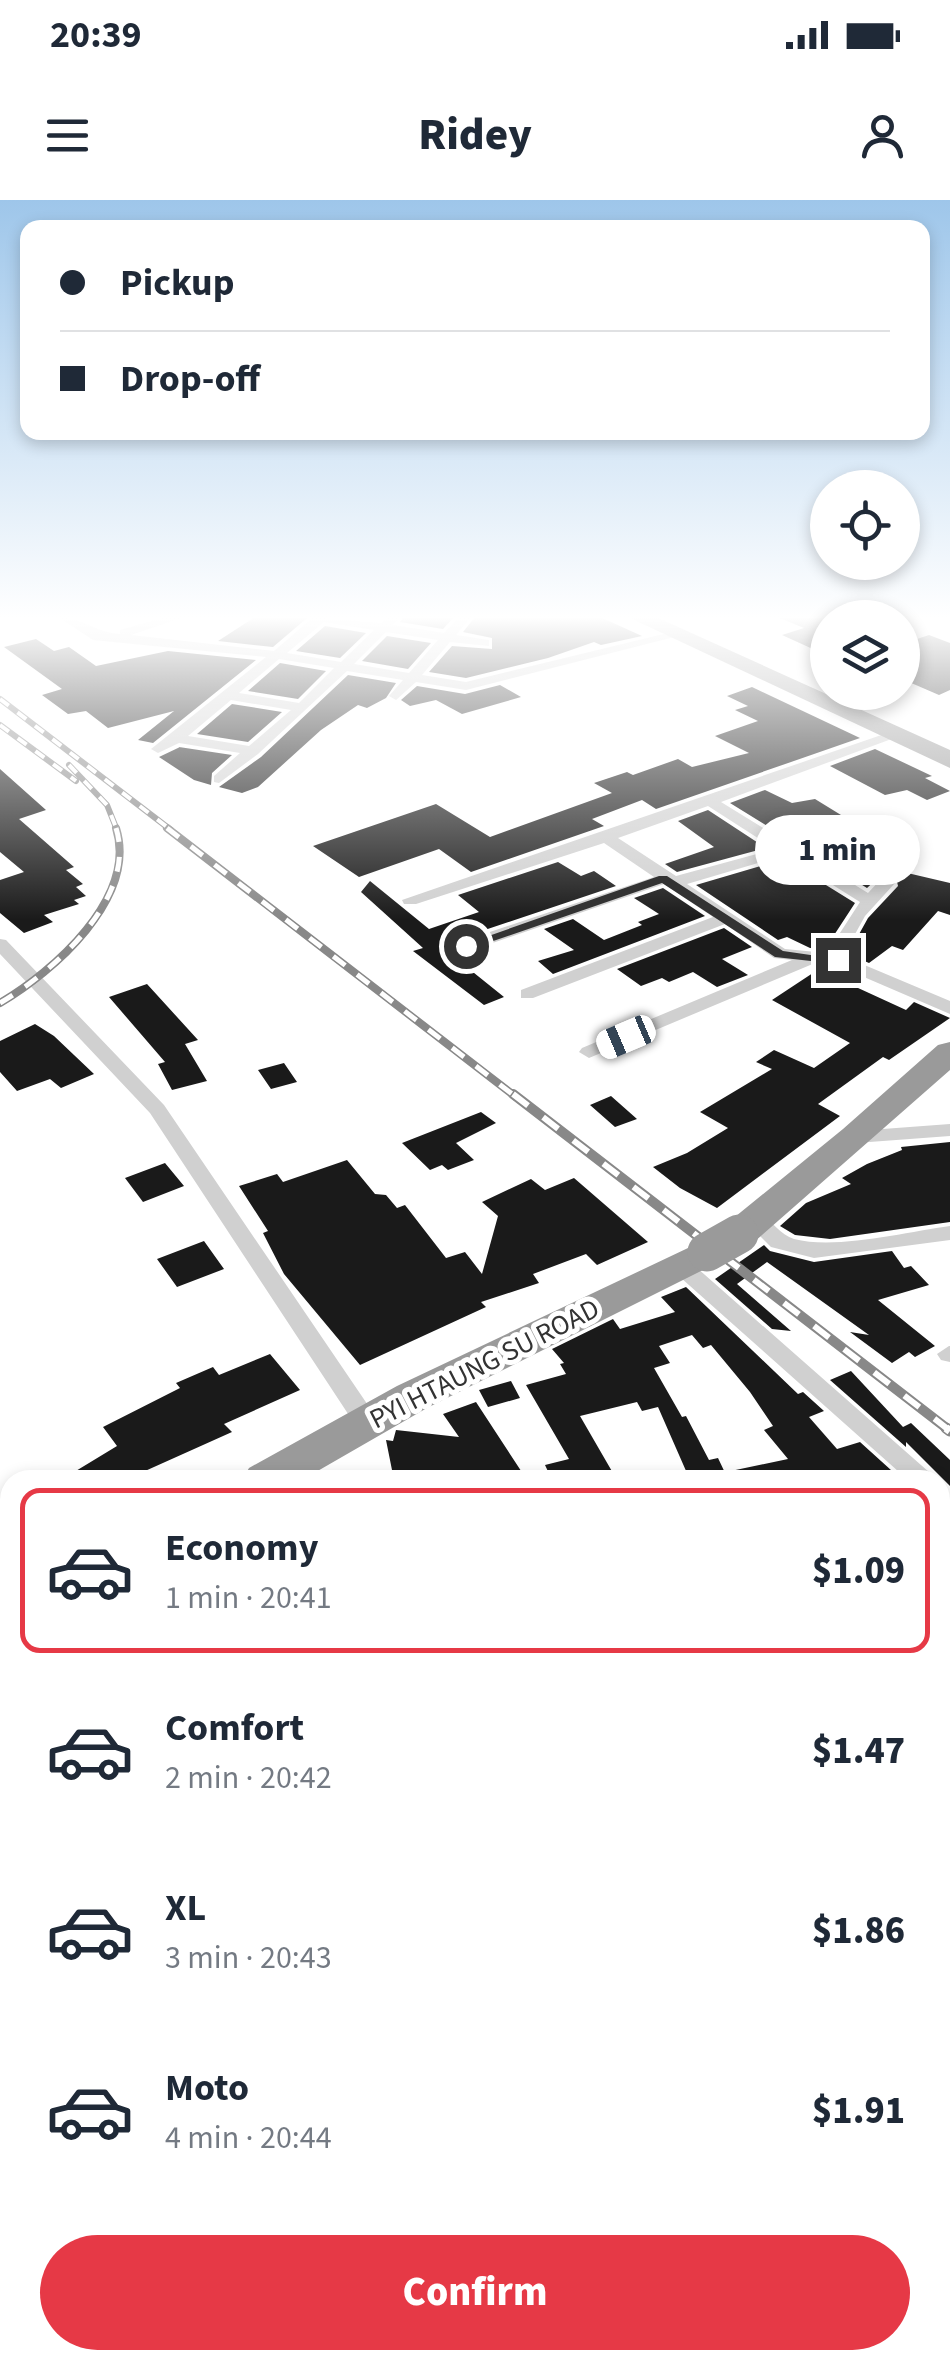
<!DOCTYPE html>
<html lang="en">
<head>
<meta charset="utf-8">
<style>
	body { margin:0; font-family:"Source Sans 3",sans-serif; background:#f6f6f7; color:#1f2937; height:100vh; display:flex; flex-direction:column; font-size:38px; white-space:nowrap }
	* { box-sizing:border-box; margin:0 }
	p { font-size:32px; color:#747a83 }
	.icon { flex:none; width:55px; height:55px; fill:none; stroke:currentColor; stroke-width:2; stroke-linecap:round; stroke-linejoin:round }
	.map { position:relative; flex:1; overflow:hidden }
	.sheet { position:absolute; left:0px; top:1270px; width:950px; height:900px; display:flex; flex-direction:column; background:#fff; border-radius:30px 30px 0 0; box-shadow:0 5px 15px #0003 }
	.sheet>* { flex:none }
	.top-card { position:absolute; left:20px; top:20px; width:910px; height:220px; border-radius:20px; box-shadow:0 5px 15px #0003; display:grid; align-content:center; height:220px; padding:0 40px; background:#fff }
	.tools { position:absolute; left:810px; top:270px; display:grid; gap:20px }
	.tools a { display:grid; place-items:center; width:110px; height:110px; border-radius:50%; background:#fff; box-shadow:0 5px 15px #0003; font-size:50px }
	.end { position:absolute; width:45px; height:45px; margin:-22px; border:12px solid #333; background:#fff; box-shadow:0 0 0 5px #fff }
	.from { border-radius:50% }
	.bubble { position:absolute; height:70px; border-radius:35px; background:#fff; box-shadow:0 5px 15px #0003; font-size:32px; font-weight:800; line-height:70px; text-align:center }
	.car { position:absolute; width:30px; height:60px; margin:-30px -15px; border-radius:12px; box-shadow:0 0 8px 2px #0007; background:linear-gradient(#fff 24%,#345 0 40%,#fff 0 76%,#345 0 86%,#fff 0) }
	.top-card b { display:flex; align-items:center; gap:35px; height:95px; font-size:38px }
	.top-card b+b { border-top:2px solid #e0e1e3 }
	.top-card i { width:25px; height:25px; background:#1f2937 }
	ul { padding:18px 0 0; list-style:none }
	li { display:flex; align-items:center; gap:30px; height:165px; margin:0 20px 15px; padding:0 20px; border:5px solid transparent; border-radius:20px }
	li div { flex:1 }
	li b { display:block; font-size:38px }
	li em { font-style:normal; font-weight:800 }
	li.active { border-color:#e63946 }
	li>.icon { width:90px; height:90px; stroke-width:1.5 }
	.cta { display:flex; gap:20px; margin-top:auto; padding:20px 40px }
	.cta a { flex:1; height:115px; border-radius:60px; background:#e63946; color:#fff; font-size:40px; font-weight:800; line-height:115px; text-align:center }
	.status { display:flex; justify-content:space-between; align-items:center; height:70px; padding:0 50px; background:#fff; direction:ltr }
	.status svg { height:28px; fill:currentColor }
	header { display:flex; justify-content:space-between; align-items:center; height:130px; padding:0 40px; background:#fff; font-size:45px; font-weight:800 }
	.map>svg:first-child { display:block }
	.building { fill:#1a1a1a; fill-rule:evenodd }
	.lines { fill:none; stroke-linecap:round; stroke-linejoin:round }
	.street { fill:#d0d0d0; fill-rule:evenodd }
	.highway { fill:#9a9a9a; fill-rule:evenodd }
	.rail-far3-casing { stroke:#888; stroke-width:6 }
	.rail-far2-casing { stroke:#888; stroke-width:8 }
	.rail-far1-casing { stroke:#888; stroke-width:10 }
	.rail-casing { stroke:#888; stroke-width:11 }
	.rail-far3 { stroke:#fff; stroke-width:4; stroke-dasharray:11; stroke-linecap:butt }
	.rail-far2 { stroke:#fff; stroke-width:5; stroke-dasharray:15; stroke-linecap:butt }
	.rail-far1 { stroke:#fff; stroke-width:6; stroke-dasharray:19; stroke-linecap:butt }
	.rail { stroke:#fff; stroke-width:8; stroke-dasharray:22; stroke-linecap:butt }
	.highway-bridge { stroke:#9a9a9a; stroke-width:39 }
	.route { fill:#333 }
	.labels { text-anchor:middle; stroke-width:10; stroke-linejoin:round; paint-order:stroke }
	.street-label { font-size:28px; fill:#333; stroke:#fff }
</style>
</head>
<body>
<div class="status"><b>20:39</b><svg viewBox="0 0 49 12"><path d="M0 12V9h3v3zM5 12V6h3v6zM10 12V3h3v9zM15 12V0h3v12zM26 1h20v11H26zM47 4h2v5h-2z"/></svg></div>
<header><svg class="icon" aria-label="menu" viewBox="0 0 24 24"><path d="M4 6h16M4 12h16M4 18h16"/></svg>Ridey<svg class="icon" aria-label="person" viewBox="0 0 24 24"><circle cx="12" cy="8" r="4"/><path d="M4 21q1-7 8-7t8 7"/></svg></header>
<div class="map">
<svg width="950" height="2170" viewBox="0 0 950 2170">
	<rect width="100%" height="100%" fill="#fff"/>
	<path class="building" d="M255,417h51l1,1 -34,29 -55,-6z
		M404,417h50l-11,12 -43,-7z
		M475,417h125l42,19 -41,9 -7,-3 -46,16 -82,20 -37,-6 23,-26 40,3v-11l-29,-6z
		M777,417h51v29l-13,4 -33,-15 22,-7z
		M325,426l41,7 -26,25 -44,-7z
		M929,435l21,8v47l-11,5 -37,-16v-35z
		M387,436l44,7 -23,26 -46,-8z
		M36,439l18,12 15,-4 27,19 72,-15 88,9 -103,83 -15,-3 36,-29 -66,17 -22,-17 -18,3 -26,-19 20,-6 -58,-42z
		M280,463l46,8 -28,28 -50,-8z
		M348,475l48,8 -10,15 -19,10 -9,-3 -37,25 -63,57 -16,6 -23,-6 42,-30z
		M500,485l21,12 -59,17 -26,-14 -26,6 -9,-6 16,-14 48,8z
		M752,487l108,51 -204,71 -14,-9 -50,19 12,7 -133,46 -32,-23 -80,28 -46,-31 123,-42 54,33 122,-44 -18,-10 33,-11 6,3 45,-16 14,8 57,-14 -34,-17 43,-15 -23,-11 13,-4 -21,-10z
		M232,504l50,8 -34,30 -51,-8z
		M180,547h-1l53,8 -20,18 -1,12 -17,-5 -35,-23z
		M875,549l57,27 -7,2 25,13 -23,9 -20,-10 -22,5 -55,-29z
		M0,569l46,41 -27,9 55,48 -8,3 17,14 -7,3 10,9 -12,4 5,4 -35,11 9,7 -29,11 -24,-20v-33l24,-8 -24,-20z
		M765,590l27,13 23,-4 26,16 -10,3 58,37 -20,9 81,19v32l-12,-4 -35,39 -11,-4 -23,17 -21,-9 20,-36 30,-32 -2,-9 -15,-2 -14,13 -137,-85z
		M708,610l58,38 -89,24 -12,-8 49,-17 -36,-26z
		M784,659l71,44 -30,46 -15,-1 -23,-11 -9,3 -82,-55z
		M558,662l23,14 13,-5 22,15 -170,57 8,7 -6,2 56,45 -20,8 -71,-54 10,-3 -62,-56 9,-11 59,48 50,-17 -21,-17z
		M663,688l42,28 -152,58 -15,-13 36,-11 -30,-21 29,-10 31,21 38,-15 -4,-3 21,-8 -25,-16z
		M724,728l28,19 -30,12 26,16 -31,12 -24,-15 -24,10 -7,-4 -21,8 -24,-17z
		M822,767l30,9 -7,6 61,28 8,-8 36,16 -61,42 -6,-3 -65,47 22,12 -123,92 -37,-20 -27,-21 34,-14 41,-25 -28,-16 72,-43 -16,-7 18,-12 40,18 36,-25 -78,-43z
		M147,784l51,56 -13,4 22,37 -35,9 -14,-26 7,-2 -56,-65z
		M35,824l19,12 40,38 -33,14 -11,-9 -33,12 -17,-19v-31z
		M284,863l13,19 -26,7 -13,-19z
		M611,896l26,23 -22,8 -25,-22z
		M481,912l15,11 -40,20 18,17 -26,10 -6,-5 -12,5 -28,-27z
		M950,942v80l-120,17 -35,-4 -15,-9 26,-23 45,-19 -9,-6 25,-14 35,-14 -1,-3z
		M347,960l28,34 11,1 11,13 8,-3 41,53 19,-6 17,22 16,-58 -16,-14 49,-23 14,11 29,-12 74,64 -51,23 -11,-11 -53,20 6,9 -58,19 5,5 -126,58 -76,-91 -21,-41 5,-2 -29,-45 38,-12 6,8z
		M165,963l19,23 -41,16 -18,-24z
		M204,1041l20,28 -47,18 -20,-28z
		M764,1045l6,6 44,11 78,-11 12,17 7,-2 18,19 -51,15 57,46 -20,11 -6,-5 -17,11 -42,-31 19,3 -102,-73 -30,22 54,47 -19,-2 -57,-50z
		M686,1087l112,107 5,-2 21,19 -15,6 28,32 23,-7 42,38h-212l-32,-73 -16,4 -5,-9 -57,14 37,64h-20l-3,-7 -42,7 -7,-15 24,-6 -43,-74 40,-11 -6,-10 4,-1 -12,-14 61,-30 7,10 55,-17 -14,-15zM692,1135l11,13 8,-3 39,47 23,34 -9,4 24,29 -62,13 1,5 -9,-19 -9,2 -23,-44 -4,1 -28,-49 16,-5 -11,-17z
		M270,1154l30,36 -76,34 8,8 -107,48h-64l56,-34 -14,-19 77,-39 -4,-5 37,-16 6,8z
		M851,1171l52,56 8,-4 39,37v26l-44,-44v5l-76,-67z
		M511,1181l9,17 -32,9 -9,-17z
		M476,1202l51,78h-133l-8,-40 7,1 3,-11 63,7 -16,-23z"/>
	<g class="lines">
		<path class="street" d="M58,417c22,-1 35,15 62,17v-4l46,-13h18l-53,18 143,16 37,-32 -1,-2 71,6 6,-6h13l-7,8 51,8 15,-16h12l-15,18 33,5v6l-39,-4 -28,33 44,7 214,-52 6,4 -220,56 -50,-8 -20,18 -7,-4 14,-16 -56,-9 -89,83 -39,29 -5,-1v-6l26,-23 -61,-10 -21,10 -7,-4 115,-92 -173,-17zM324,422l50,8 -33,32 -54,-9zM386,432l52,8 -29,33 -55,-9zM279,459l55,9 -35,35 -60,-10zM231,500l60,10 -42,36 -61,-10z
			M893,531l12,3 -184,68 147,91 13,-14h12l2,4 -30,33 -22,40 107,45v13l-114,-49 -21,-2 -226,95 -10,-6 3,-4 210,-88 -18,-2 -49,-34 -192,74h-12v-8l192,-73 -49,-33 -192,66h-12v-8l194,-65 -50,-34 -188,61h-12l-2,-4zM708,606l67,43 -99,27 -58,-38zM785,655l75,47 -33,51 -42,-4 -98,-65z
			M0,739l6,1 158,165 212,312 3,6 -3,6h-18l-208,-316 -150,-159z
			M950,924v12l-94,7 -10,-6 10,-6z
			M755,1013c16,4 23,21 39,26 42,11 111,-7 156,-13v14l-136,18 -43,-11 -27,-27z
			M680,1058l8,2 250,220h-30l-236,-210 -3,-5z
			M949,1146h1v16l-9,-2 -4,-6z
			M940,1298l10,5v34l-10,-4z
			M0,1572h10v26h-10z
			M950,1666v30l-10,2v-30z
			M10,2135v25h17l-9,10h-18v-33z
			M491,2160h38l2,10h-38z"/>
		<path class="highway" d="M628,417h28l294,133v18z
			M950,842v28l-197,173 -14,3 -14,-3 -5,-9 5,-9 118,-96 95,-84z
			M707,1039l14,4 6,9 -6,9 -294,147 -125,72h-60l7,-12 148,-82z
			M10,1412v44l-10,3v-44z"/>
		<g class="rail-far3-casing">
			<path id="rail-far3" d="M0,499l171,131
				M0,525l76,56
				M69,565l38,40 10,25"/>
		</g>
		<g class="rail-far2-casing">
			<path id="rail-far2" d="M167,628l349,269
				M0,803c53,-31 138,-105 116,-175"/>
		</g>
		<g class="rail-far1-casing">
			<path id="rail-far1" d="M513,894l436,336"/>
		</g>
		<g class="rail-casing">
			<path id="rail" d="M946,1228l4,3"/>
		</g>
		<use href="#rail-far3" class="rail-far3"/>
		<use href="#rail-far2" class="rail-far2"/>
		<use href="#rail-far1" class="rail-far1"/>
		<use href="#rail" class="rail"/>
		<path class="highway-bridge" d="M707,1052l32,-18"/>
	</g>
	<linearGradient id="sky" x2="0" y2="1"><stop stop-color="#9ec6ea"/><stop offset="0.58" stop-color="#fff"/><stop offset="1" stop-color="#fff" stop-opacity="0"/></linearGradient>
	<rect width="950" height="720" fill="url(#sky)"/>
	<path class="route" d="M659,676h8l116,75 62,9 -7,4 -63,-7 -113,-74 -192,66 -10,-3z"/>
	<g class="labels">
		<g class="street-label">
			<text transform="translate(484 1163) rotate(-27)" y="10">PYI HTAUNG SU ROAD</text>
		</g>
	</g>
</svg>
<div class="tools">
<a><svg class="icon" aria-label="locate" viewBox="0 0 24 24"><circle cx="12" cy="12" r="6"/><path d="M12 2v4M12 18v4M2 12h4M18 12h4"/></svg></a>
<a><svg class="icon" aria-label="layers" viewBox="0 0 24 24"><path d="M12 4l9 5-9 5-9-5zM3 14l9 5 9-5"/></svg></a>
</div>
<i class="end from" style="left:466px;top:746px"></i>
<i class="end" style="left:838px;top:760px"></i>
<div class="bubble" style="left:755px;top:615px;width:165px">1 min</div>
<i class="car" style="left:626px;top:837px;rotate:247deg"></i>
<div class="top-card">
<b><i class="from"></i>Pickup</b>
<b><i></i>Drop-off</b>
</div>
<section class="sheet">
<ul>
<li class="active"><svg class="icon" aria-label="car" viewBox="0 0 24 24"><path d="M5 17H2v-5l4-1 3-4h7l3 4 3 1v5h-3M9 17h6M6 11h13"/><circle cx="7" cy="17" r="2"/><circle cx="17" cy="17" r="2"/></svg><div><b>Economy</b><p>1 min · 20:41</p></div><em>$1.09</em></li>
<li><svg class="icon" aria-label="car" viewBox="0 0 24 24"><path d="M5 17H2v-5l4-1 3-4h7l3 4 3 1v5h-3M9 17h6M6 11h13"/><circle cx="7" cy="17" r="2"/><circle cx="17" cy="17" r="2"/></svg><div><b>Comfort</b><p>2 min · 20:42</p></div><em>$1.47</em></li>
<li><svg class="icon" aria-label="car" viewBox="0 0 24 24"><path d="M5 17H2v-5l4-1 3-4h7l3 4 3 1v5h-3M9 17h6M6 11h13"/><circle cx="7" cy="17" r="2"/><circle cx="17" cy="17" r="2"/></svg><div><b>XL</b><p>3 min · 20:43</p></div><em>$1.86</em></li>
<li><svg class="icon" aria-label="car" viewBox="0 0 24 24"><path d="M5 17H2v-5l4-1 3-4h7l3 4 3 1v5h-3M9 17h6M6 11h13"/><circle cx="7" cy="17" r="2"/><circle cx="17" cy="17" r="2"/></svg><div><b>Moto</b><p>4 min · 20:44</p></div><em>$1.91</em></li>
</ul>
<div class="cta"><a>Confirm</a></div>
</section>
</div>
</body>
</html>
